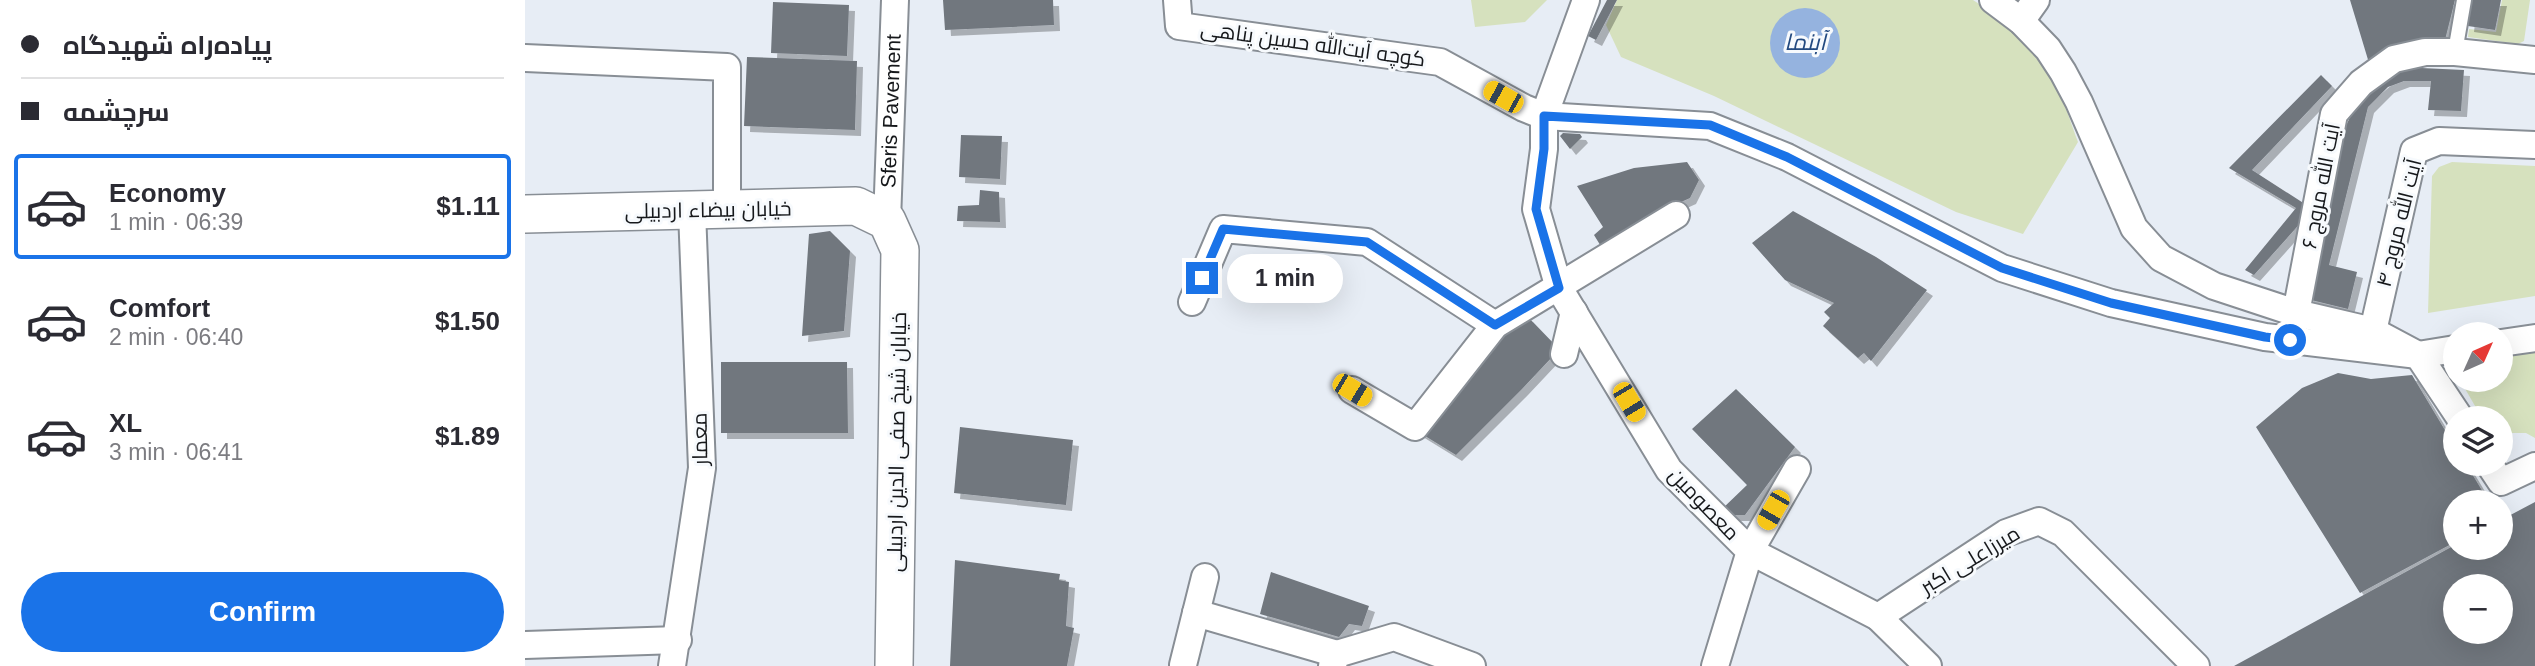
<!DOCTYPE html>
<html lang="en">
<head>
<meta charset="utf-8">
<style>
	body { margin:0; font-family:Arial,Cairo,sans-serif; background:#f7f7f7; color:#2b2b33; height:100vh; display:flex; flex-direction:column; font-size:26px; white-space:nowrap }
	* { box-sizing:border-box; margin:0 }
	p { font-size:23px; color:#7c7c81 }
	.icon { flex:none; width:38px; height:38px; fill:none; stroke:currentColor; stroke-width:2; stroke-linecap:round; stroke-linejoin:round }
	.map { position:relative; flex:1; overflow:hidden }
	.drawer { display:flex; flex-direction:column; background:#fff; width:525px }
	.drawer>* { flex:none }
	.hud { display:grid; align-content:center; height:154px; padding:0 21px; background:#fff }
	.needle { width:46px; rotate:45deg }
	.fabs { position:absolute; left:1918px; top:322px; display:grid; gap:14px }
	.fabs a { display:grid; place-items:center; width:70px; height:70px; border-radius:50%; background:#fff; box-shadow:0 7px 28px #0002; font-size:35px }
	.end { position:absolute; width:32px; height:32px; margin:-16px; border:9px solid #1a73e8; background:#fff; box-shadow:0 0 0 4px #fff }
	.from { border-radius:50% }
	.bubble { position:absolute; height:49px; border-radius:24px; background:#fff; box-shadow:0 7px 28px #0002; font-size:23px; font-weight:600; line-height:49px; text-align:center }
	.car { position:absolute; width:21px; height:42px; margin:-21px -10px; border-radius:9px; box-shadow:0 0 5px 2px #0007; background:linear-gradient(#f5c518 24%,#345 0 40%,#f5c518 0 76%,#345 0 86%,#f5c518 0) }
	.hud b { display:flex; align-items:center; gap:24px; height:66px; font-size:26px }
	.hud b+b { border-top:2px solid #e1e1e2 }
	.hud i { width:18px; height:18px; background:#2b2b33 }
	ul { padding:0; list-style:none }
	li { display:flex; align-items:center; gap:21px; height:105px; margin:0 14px 10px; padding:0 7px; border:4px solid transparent; border-radius:7px }
	li div { flex:1 }
	li b { display:block; font-size:26px }
	li em { font-style:normal; font-weight:600 }
	li.current { border-color:#1a73e8 }
	li>.icon { width:63px; height:63px; stroke-width:1.5 }
	.action { display:flex; gap:14px; margin-top:auto; padding:14px 21px }
	.action a { flex:1; height:80px; border-radius:42px; background:#1a73e8; color:#fff; font-size:28px; font-weight:600; line-height:80px; text-align:center }
	main { display:flex; flex:1; min-height:0 }
	.map>svg:first-child { display:block }
	.green { fill:#d6e1be }
	.water { fill:#95b3df }
	.building { fill:#71777e; fill-rule:evenodd; filter:url(#shadow) }
	.lines { fill:none; stroke-linecap:round; stroke-linejoin:round }
	.lane-casing { stroke:#888e95; stroke-width:18 }
	.street-casing { stroke:#888e95; stroke-width:30 }
	.secondary-casing { stroke:#888e95; stroke-width:40 }
	.lane { stroke:#fff; stroke-width:14 }
	.street { stroke:#fff; stroke-width:26 }
	.secondary { stroke:#fff; stroke-width:37 }
	.route { stroke:#1a73e8; stroke-width:9 }
	.labels { text-anchor:middle; stroke-width:6; stroke-linejoin:round; paint-order:stroke }
	.street-label { font-size:21px; fill:#16181b; stroke:#f7fafd }
	.water-label { font-size:23px; font-style:italic; fill:#234a80; stroke:#f7fafd }
</style>
</head>
<body>
<main>
<section class="drawer">
<div class="hud">
<b><i class="from"></i>پیاده‌راه شهیدگاه</b>
<b><i></i>سرچشمه</b>
</div>
<ul>
<li class="current"><svg class="icon" aria-label="car" viewBox="0 0 24 24"><path d="M5 17H2v-5l4-1 3-4h7l3 4 3 1v5h-3M9 17h6M6 11h13"/><circle cx="7" cy="17" r="2"/><circle cx="17" cy="17" r="2"/></svg><div><b>Economy</b><p>1 min · 06:39</p></div><em>$1.11</em></li>
<li><svg class="icon" aria-label="car" viewBox="0 0 24 24"><path d="M5 17H2v-5l4-1 3-4h7l3 4 3 1v5h-3M9 17h6M6 11h13"/><circle cx="7" cy="17" r="2"/><circle cx="17" cy="17" r="2"/></svg><div><b>Comfort</b><p>2 min · 06:40</p></div><em>$1.50</em></li>
<li><svg class="icon" aria-label="car" viewBox="0 0 24 24"><path d="M5 17H2v-5l4-1 3-4h7l3 4 3 1v5h-3M9 17h6M6 11h13"/><circle cx="7" cy="17" r="2"/><circle cx="17" cy="17" r="2"/></svg><div><b>XL</b><p>3 min · 06:41</p></div><em>$1.89</em></li>
</ul>
<div class="action"><a>Confirm</a></div>
</section>
<div class="map">
<svg width="2010" height="666" viewBox="0 0 2010 666">
	<defs>
		<filter id="shadow"><feDropShadow dx="6" dy="6" stdDeviation="0" flood-color="#0004"/></filter>
	</defs>
	<rect width="100%" height="100%" fill="#e7edf5"/>
	<path class="green" d="M946,0h76l-22,22 -50,5z
		M1092,0h356c21,14 45,28 61,47 22,24 33,66 44,95l-55,92 -67,-22 -242,-116 -93,-39 -15,-32z
		M1977,0h28l-6,41 -6,3 -50,-7 1,-8 27,3z
		M1927,162l83,4v130l-107,17 4,-137 7,-9z
		M2010,347v91l-9,-5h-25v-15h-19l-22,-38h41v-27z"/>
	<path class="water" d="M1245 43a35 35 0 1 1 70 0a35 35 0 1 1-70 0Z"/>
	<path class="building" d="M418,0h110l1,25 -109,5z
		M1082,0h10l-21,40 -8,-4z
		M1825,0h105l-11,44 -75,19z
		M1946,0h30l-6,30 -27,-4z
		M248,2l76,3 -2,51 -76,-3z
		M222,57l110,4 -2,69 -111,-4z
		M1875,67l64,3 -3,41 -33,-1 3,-29h-27l-16,6 -20,20 -39,158 28,7 -9,37 -41,-10 38,-171 11,-24z
		M1796,75l11,11 -80,84 56,36 -4,13 -50,56 -9,-5 51,-62 -67,-40z
		M1038,133l17,1 2,3 -12,12 -10,-13z
		M436,135l41,1 -2,43 -41,-2z
		M1162,162l12,18 -9,18 -27,12 -61,38 -8,-13 9,-8 -26,-41 57,-18z
		M455,190l19,2 1,30 -43,-1 1,-15 21,-1z
		M1268,211l83,46 51,33 -56,71 -7,-8 -6,5 -35,-32 7,-8 -6,-6 10,-9 -49,-23 -33,-37z
		M305,231l20,20 -6,80 -42,5 7,-102z
		M1002,316l28,29 -1,10 -32,34 -66,66 -39,-24 63,-78z
		M196,362h126l1,71h-127z
		M1813,373l33,6 41,-4 43,72v17h11l23,38h-34v40l-95,51 -104,-166 46,-39z
		M1211,389l59,58 -50,68h-18l-6,-5 26,-25 -55,-56z
		M435,427l113,13 -7,65 -112,-12z
		M2010,502v164h-301l221,-121v3h46v-28zM1930,586h46v46h-46z
		M430,560l105,14 -1,6 10,2 -3,44 8,2 -7,38h-117z
		M746,572l98,34 -7,20 -13,-2 -10,13 -79,-23z"/>
	<g class="lines">
		<g class="lane-casing">
			<path id="lane" d="M1930,52l9,-52"/>
		</g>
		<g class="street-casing">
			<g id="street">
				<path d="M652,0l2,26 261,36 84,46 20,8 166,10 77,31 215,111 109,35 154,34 153,18 37,-6"/>
				<path d="M1061,0l-42,116v33l-8,60 23,79 110,182 81,81 -35,115"/>
				<path d="M1468,0l28,21 27,28 15,23 16,30 55,126 27,30 53,28 82,27 77,18 45,24 42,63"/>
				<path d="M1496,21l15,-21"/>
				<path d="M0,58l202,9v142"/>
				<path id="s1" d="M362,221l8,-221"/>
				<path d="M667,302l31,-73 144,13 128,83"/>
				<path d="M1771,313l38,-199 27,-31 33,-24 31,-7h30l80,8"/>
				<path d="M1848,331l41,-180 25,-10 96,4"/>
				<path d="M1976,343l34,-5"/>
				<path d="M1039,354l10,-42"/>
				<path d="M827,390l63,37 80,-102 181,-110"/>
				<path d="M1964,464l12,18 34,-16"/>
				<path d="M1272,469l-47,82 128,66 128,-84 33,-12 24,12 133,133"/>
				<path d="M671,613l141,41"/>
				<path d="M1353,617l50,49"/>
				<path d="M0,645l153,-5"/>
				<path d="M658,665l22,-88"/>
				<path d="M147,666l30,-198 -10,-257"/>
				<path d="M807,666l5,-12 57,-17 78,29"/>
			</g>
		</g>
		<g class="secondary-casing">
			<path id="secondary" d="M0,214l331,-8 31,15 13,29 -6,416"/>
		</g>
		<use href="#lane" class="lane"/>
		<use href="#street" class="street"/>
		<use href="#secondary" class="secondary"/>
	</g>
	<g class="lines">
		<path class="route" d="M677,278l21,-49 144,13 128,83 64,-37 -23,-79 8,-60v-33l166,9 77,32 215,111 109,35 154,34 25,3"/>
	</g>
	<g class="labels">
		<g class="street-label">
			<text transform="translate(788 44) rotate(8)" y="7">کوچه آیت‌الله حسین پناهی</text>
			<text dy="7" stroke="none"><textPath href="#s1" startOffset="110">Sferis Pavement</textPath></text>
			<text transform="translate(1796 186) rotate(-79)" y="7">آیت الله مروج ۶</text>
			<text transform="translate(183 210) rotate(-1)" y="7">خیابان بیضاء اردبیلی</text>
			<text transform="translate(1874 223) rotate(-76)" y="7">آیت الله مروج ۴</text>
			<text transform="translate(175 439) rotate(-91)" y="7">معمار</text>
			<text transform="translate(372 442) rotate(-89)" y="7">خیابان شیخ صفی الدین اردبیلی</text>
			<text transform="translate(1179 504) rotate(46)" y="7">معصومین</text>
			<text transform="translate(1445 560) rotate(-31)" y="7">میرزاعلی اکبر</text>
		</g>
		<g class="water-label">
			<text x="1280" y="50">آبنما</text>
		</g>
	</g>
</svg>
<div class="fabs">
<a><svg class="needle" viewBox="-14 -14 28 28"><path d="M0-13l5 13h-10z" fill="#e53935"/><path d="M0 13l5-13h-10z" fill="#7c7c81"/></svg></a>
<a><svg class="icon" aria-label="layers" viewBox="0 0 24 24"><path d="M12 4l9 5-9 5-9-5zM3 14l9 5 9-5"/></svg></a>
<a>+</a>
<a>−</a>
</div>
<i class="end from" style="left:1765px;top:340px"></i>
<i class="end" style="left:677px;top:278px"></i>
<div class="bubble" style="left:702px;top:254px;width:116px">1 min</div>
<i class="car" style="left:978px;top:97px;rotate:299deg"></i>
<i class="car" style="left:827px;top:390px;rotate:121deg"></i>
<i class="car" style="left:1104px;top:402px;rotate:149deg"></i>
<i class="car" style="left:1248px;top:510px;rotate:210deg"></i>
</div>
</main>
</body>
</html>
